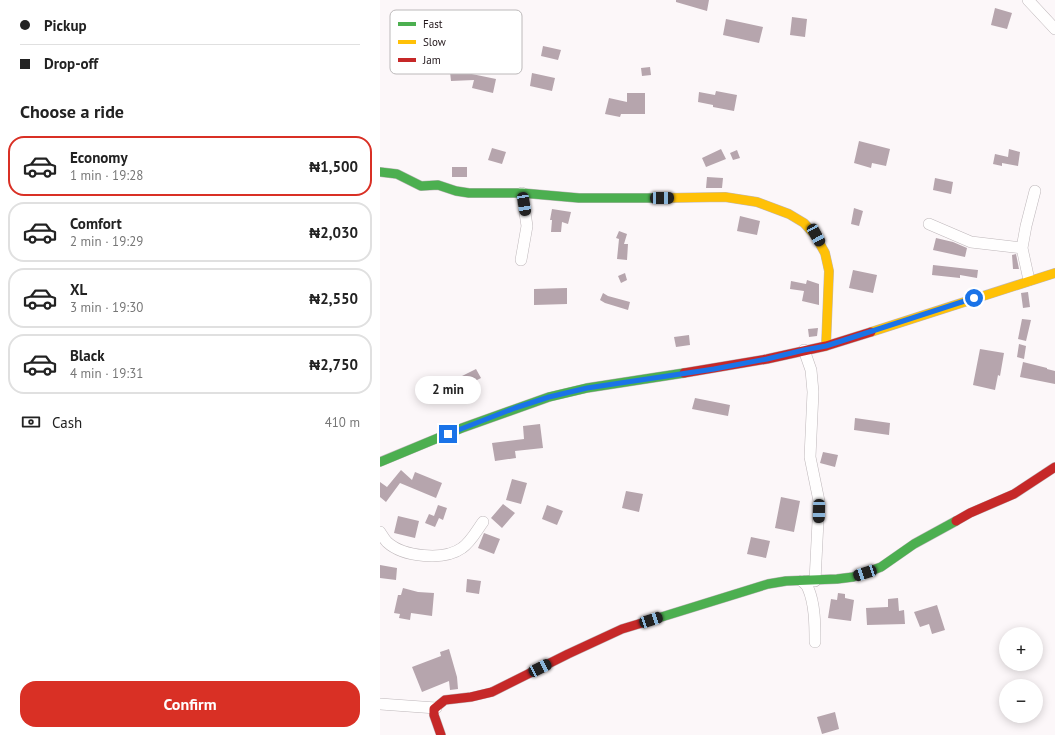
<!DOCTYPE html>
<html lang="en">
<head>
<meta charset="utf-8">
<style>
	body { margin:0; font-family:"PT Sans",sans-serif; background:#f2f2f2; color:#222; height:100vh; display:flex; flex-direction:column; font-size:15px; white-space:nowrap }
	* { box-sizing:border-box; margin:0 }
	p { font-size:13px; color:#767676 }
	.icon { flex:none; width:22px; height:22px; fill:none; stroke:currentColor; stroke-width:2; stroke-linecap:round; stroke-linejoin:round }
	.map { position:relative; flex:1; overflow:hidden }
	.drawer { display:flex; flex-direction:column; background:#fff; width:380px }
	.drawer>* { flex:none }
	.hud { display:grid; align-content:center; height:88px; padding:0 20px; background:#fff }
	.controls { position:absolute; left:619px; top:627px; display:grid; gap:8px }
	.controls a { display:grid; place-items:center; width:44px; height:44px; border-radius:50%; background:#fff; box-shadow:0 2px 10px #0003; font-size:20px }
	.end { position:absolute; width:18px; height:18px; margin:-9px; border:5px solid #1a73e8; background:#fff; box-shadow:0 0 0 2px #fff }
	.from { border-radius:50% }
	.bubble { position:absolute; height:28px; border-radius:14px; background:#fff; box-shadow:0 2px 10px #0003; font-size:13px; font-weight:600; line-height:28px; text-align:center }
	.car { position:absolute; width:12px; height:24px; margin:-12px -6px; border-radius:5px; box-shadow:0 0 3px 1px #0007; background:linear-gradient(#222 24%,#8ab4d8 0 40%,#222 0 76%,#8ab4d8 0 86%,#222 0) }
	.hud b { display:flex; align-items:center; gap:14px; height:38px; font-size:15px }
	.hud b+b { border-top:1px solid #e0e0e0 }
	.hud i { width:10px; height:10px; background:#222 }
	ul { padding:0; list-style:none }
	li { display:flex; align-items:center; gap:12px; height:60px; margin:0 8px 6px; padding:0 12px; border:2px solid #e0e0e0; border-radius:16px }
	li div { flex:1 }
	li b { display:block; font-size:15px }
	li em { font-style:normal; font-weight:600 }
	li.active { border-color:#d93025 }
	li>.icon { width:36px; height:36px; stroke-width:1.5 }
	h2 { padding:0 20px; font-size:18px; line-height:48px }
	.pay { display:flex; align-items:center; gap:10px; height:44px; padding:0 20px; font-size:15px }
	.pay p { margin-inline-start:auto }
	.primary-button { display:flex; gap:8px; margin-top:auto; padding:8px 20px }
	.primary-button a { flex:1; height:46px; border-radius:16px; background:#d93025; color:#fff; font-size:16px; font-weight:600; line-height:46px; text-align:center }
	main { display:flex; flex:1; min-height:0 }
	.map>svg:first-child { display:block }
	.building { fill:#b6a5ad }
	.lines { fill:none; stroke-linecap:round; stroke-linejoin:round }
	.street-casing { stroke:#beb7ba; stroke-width:12 }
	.fast-casing { stroke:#beb7ba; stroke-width:10 }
	.slow-casing { stroke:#beb7ba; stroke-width:10 }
	.jam-casing { stroke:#beb7ba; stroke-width:10 }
	.street { stroke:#fffefe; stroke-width:11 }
	.fast { stroke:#4caf50; stroke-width:9 }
	.slow { stroke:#ffc107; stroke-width:9 }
	.jam { stroke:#c62828; stroke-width:9 }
	.route { stroke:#1a73e8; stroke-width:5 }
	.key { fill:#fff; stroke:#bcb9ba; stroke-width:1 }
	.key-label { font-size:11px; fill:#201519 }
</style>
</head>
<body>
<main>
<section class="drawer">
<div class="hud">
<b><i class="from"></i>Pickup</b>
<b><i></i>Drop-off</b>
</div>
<h2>Choose a ride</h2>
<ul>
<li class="active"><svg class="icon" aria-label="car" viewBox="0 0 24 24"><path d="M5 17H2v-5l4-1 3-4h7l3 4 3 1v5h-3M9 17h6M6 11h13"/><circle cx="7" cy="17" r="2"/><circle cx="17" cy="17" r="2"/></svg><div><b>Economy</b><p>1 min · 19:28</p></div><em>₦1,500</em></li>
<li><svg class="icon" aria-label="car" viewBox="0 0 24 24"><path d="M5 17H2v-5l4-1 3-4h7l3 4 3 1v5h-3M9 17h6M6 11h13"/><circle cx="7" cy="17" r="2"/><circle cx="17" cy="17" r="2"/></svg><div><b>Comfort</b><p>2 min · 19:29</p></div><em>₦2,030</em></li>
<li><svg class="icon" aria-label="car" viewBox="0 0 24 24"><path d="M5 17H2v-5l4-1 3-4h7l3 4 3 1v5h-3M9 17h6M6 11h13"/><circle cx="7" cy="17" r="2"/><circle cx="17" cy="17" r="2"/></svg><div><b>XL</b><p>3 min · 19:30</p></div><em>₦2,550</em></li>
<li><svg class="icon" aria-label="car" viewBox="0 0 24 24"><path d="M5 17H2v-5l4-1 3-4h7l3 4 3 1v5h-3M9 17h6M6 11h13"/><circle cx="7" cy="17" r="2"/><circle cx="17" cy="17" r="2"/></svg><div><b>Black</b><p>4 min · 19:31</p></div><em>₦2,750</em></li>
</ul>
<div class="pay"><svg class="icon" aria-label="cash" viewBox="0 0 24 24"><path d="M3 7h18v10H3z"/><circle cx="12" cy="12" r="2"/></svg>Cash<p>410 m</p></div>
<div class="primary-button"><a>Confirm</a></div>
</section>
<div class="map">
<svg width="675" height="735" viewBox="0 0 675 735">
	<rect width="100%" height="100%" fill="#fcf7f9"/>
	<path class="building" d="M296,0h33l-2,11 -31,-9z
		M615,8l17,5 -5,16 -16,-4z
		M412,17l15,2 -2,18 -15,-2z
		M346,19l37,8 -4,16 -36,-8z
		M163,46l18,4 -3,10 -17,-4z
		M270,67l1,8 -9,1 -1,-8z
		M86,71l1,2 29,6 -3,14 -21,-5 2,-8 -23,1 -1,-9z
		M152,73l23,5 -3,13 -22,-5z
		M336,91l21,4 -3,16 -21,-4v-2l-15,-3 1,-10 16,3z
		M247,93h18v21h-24l-1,3 -15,-3 4,-16 18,4z
		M479,141l31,8 -4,17 -14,-3 -1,5 -17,-5z
		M112,148l14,4 -4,12 -14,-4z
		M341,149l5,10 -20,8 -4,-9z
		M629,149l11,3 -2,14 -16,-3v3l-9,-2 2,-10 13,3z
		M357,150l3,8 -7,2 -3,-7z
		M72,167h15v10h-15z
		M327,177l16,1 -1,10h-16z
		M555,178l18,4 -2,12 -18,-4z
		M474,208l9,3 -4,15 -8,-2z
		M172,209l19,3 -3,12 -6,-2 -1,10h-10l1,-12h-2z
		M360,216l20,5 -3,14 -20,-4z
		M239,231l8,3 -3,10h4l-1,16 -10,-1 2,-20 -3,-1z
		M556,238l17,4 14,6 -2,9 -32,-7z
		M636,254l3,15h-6l-1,-14z
		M553,265l45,5 -1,8 -17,-3v3l-28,-3z
		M473,270l24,5 -4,18 -24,-5z
		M245,273l2,7 -6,3 -3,-7z
		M427,280l12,4v21l-17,-4 2,-10 -14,-2 1,-8 15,3z
		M187,288v16l-33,1v-16z
		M648,292l2,15 -7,1 -2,-15z
		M223,293l5,3 22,6 -2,8 -23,-7 -5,-3z
		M642,319l9,1 -5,21 -8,-2z
		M438,328l-1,8 -8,1 -1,-8z
		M309,335l1,10 -14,2 -2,-10z
		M639,344l7,2 -2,13 -7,-2z
		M600,349l24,4 -4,23 -2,-1 -3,15 -22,-5z
		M643,362l24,6v1l8,2v13l-35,-7z
		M96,369l5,9 -18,9 -5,-9z
		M315,398l35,7 -2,11 -36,-7z
		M475,418l35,5 -1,12 -35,-5z
		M160,424l3,24 -28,3 1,7 -21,3 -3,-18 32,-4 -1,-13z
		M443,452l15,3 -3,12 -15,-4z
		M21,470l11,10 3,-8 27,11 -6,15 -36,-15 -14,19 -6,-5v-15l7,5z
		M132,479l15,4 -6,21 -15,-4z
		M246,491l17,3 -4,18 -17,-4z
		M401,497l19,4 -6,31 -19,-4z
		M123,504l12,9 -13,15 -11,-10z
		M58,505l9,3 -4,12 -4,-2 -4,9 -10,-4 4,-9 5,2z
		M167,505l16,6 -6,14 -15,-6z
		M18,516l21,5 -4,17 -21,-5z
		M104,533l16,6 -6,15 -16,-6z
		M371,537l19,4 -4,17 -19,-4z
		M0,565l17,3 -1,12 -16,-2z
		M87,579l14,2 -2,13 -13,-2z
		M23,588l15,4 16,1 -2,23 -21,-3 -1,7 -11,-2 1,-4 -6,-1 4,-18h3z
		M458,593l7,1v4l9,2 -3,21 -23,-3 3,-19 6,1z
		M518,598l1,13 5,-1 1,14 -38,1 -1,-17 22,-1v-8z
		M557,605l8,25 -13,4 -3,-10 -9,3 -6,-15z
		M69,649l8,28 1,12 -8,1 -1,-9 -27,11 -10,-25 29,-11 -1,-4z
		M455,712l4,17 -17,5 -5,-17z"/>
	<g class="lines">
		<g class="street-casing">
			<path id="street" d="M648,0l27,29
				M549,224l42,18 51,6 7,32
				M642,248l4,-22 9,-35
				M141,260l6,-34 -5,-33
				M424,350l7,20 2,22 -3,65 9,44 -4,80
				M0,532c2,3 4,7 7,10 16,15 57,19 75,6 9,-6 15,-18 21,-26
				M422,581c2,2 5,4 6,7 7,16 7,37 7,54
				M0,704l56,4"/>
		</g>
		<g class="fast-casing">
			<path id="fast" d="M0,172l17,2 24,12 17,-1 18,6 13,2h53l57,5h85
				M0,462l82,-34 87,-31 38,-9 97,-15
				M275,619l113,-35 18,-3 51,-2 16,-2 12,-4 16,-6 33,-23 42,-23"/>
		</g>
		<g class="slow-casing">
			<path id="slow" d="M284,198l61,-1 32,5 32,12 15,9 11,12 10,18 4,18 -3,75
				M491,332l184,-59"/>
		</g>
		<g class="jam-casing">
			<path id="jam" d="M304,373l83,-14 59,-13 45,-14
				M576,521l14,-8 44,-19 41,-27
				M61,735l-7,-20v-6l11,-9 26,-3 21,-5 76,-38 54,-25 33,-10"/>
		</g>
		<use href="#street" class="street"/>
		<use href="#fast" class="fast"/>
		<use href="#slow" class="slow"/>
		<use href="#jam" class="jam"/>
	</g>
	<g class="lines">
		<path class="route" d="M68,434l67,-26 34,-11 38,-9 127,-19 53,-10 37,-9 22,-4 148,-48"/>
	</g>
	<rect x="10" y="10" width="132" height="64" rx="6" class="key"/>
	<rect x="18" y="22" width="18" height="4" fill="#4caf50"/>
	<rect x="18" y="40" width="18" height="4" fill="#ffc107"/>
	<rect x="18" y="58" width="18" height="4" fill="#c62828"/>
	<g class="key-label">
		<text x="43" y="28">Fast</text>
		<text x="43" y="46">Slow</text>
		<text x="43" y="64">Jam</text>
	</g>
</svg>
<div class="controls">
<a>+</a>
<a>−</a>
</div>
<i class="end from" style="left:594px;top:298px"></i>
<i class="end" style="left:68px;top:434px"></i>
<div class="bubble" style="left:35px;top:376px;width:66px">2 min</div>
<i class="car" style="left:282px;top:198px;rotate:89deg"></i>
<i class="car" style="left:144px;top:204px;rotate:171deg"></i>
<i class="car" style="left:436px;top:235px;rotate:151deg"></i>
<i class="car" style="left:439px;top:511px;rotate:181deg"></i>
<i class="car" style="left:485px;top:573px;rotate:252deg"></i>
<i class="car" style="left:271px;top:620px;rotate:72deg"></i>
<i class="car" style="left:160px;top:668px;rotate:64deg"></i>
</div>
</main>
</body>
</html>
